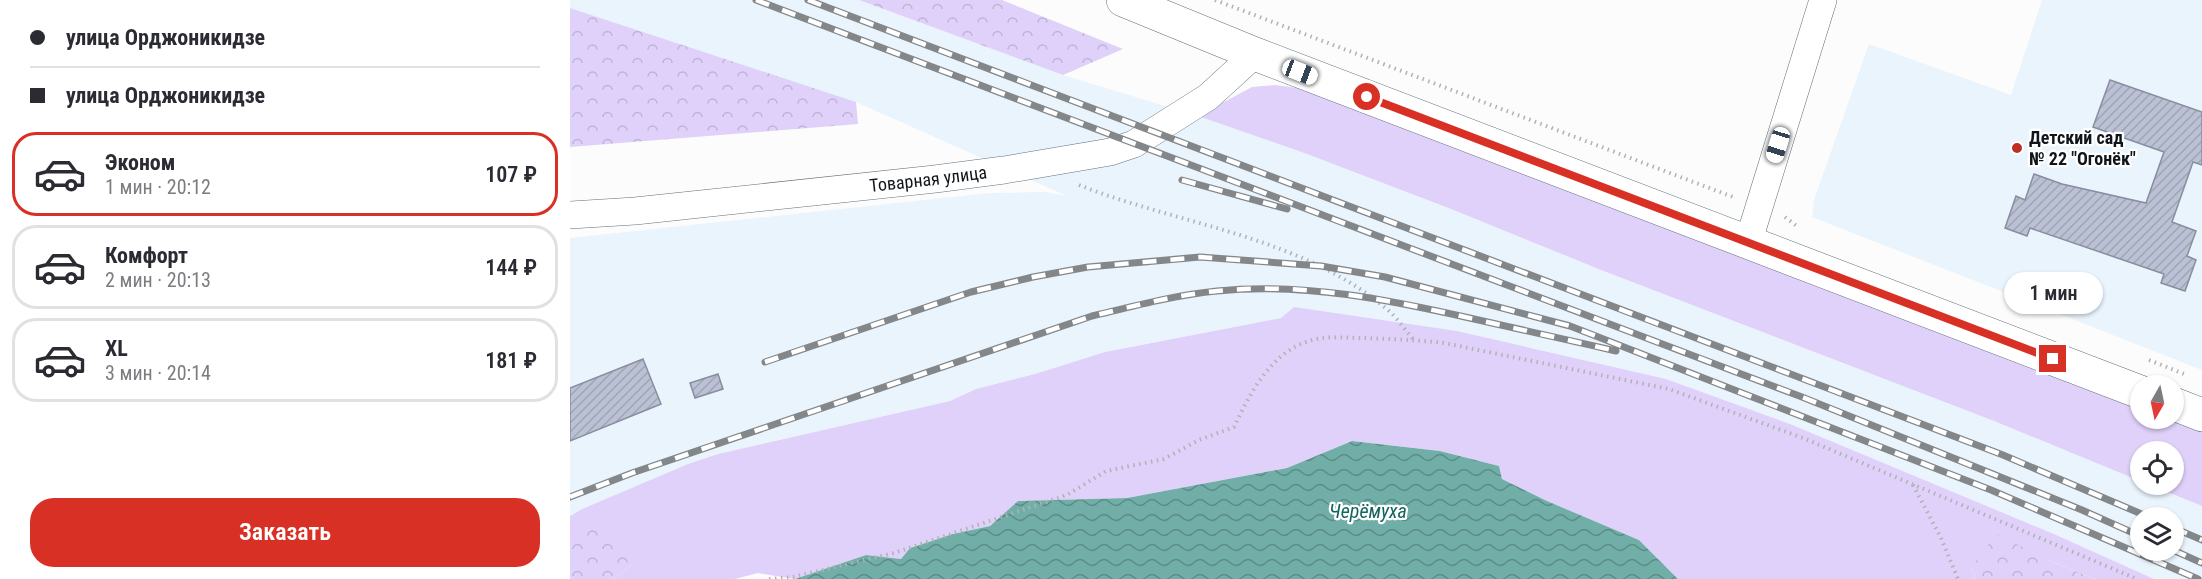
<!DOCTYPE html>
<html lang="ru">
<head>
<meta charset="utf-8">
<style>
	body { margin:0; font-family:"Roboto Condensed",sans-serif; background:#f7f7f7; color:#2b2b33; height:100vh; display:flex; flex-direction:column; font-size:22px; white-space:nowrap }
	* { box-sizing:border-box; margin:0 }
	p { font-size:20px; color:#7c7c81 }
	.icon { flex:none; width:33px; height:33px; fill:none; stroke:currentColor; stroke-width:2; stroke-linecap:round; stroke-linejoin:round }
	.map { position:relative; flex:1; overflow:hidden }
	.drawer { display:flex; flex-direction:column; background:#fff; width:570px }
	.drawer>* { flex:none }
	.hud { display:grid; align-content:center; height:132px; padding:0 30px; background:#fff }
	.needle { width:39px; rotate:189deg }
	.buttons { position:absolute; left:1560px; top:375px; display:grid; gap:12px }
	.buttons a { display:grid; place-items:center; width:54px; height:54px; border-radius:50%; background:#fff; box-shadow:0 2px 4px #0004; font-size:30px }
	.end { position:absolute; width:27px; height:27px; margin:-14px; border:8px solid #d93025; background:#fff; box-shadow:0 0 0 3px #fff }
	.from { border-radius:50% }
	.bubble { position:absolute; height:42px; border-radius:21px; background:#fff; box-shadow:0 2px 4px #0004; font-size:20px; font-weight:600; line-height:42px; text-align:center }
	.car { position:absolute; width:18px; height:36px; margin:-18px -9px; border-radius:8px; box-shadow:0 0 4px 2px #0007; background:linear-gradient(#fff 24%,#345 0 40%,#fff 0 76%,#345 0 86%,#fff 0) }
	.hud b { display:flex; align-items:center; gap:21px; height:57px; font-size:22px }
	.hud b+b { border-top:2px solid #e1e1e2 }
	.hud i { width:15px; height:15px; background:#2b2b33 }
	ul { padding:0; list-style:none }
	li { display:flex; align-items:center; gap:18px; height:84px; margin:0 12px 9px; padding:0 18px; border:3px solid #e1e1e2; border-radius:24px }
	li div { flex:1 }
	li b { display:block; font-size:22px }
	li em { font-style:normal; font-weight:600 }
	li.on { border-color:#d93025 }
	li>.icon { width:54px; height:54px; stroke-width:1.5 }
	.button { display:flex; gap:12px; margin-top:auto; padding:12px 30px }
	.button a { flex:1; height:69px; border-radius:24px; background:#d93025; color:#fff; font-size:24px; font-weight:600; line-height:69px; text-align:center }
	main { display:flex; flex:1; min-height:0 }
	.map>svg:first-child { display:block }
	.built { fill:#eaf4fc; fill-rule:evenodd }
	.grass { fill:#e0d1fa }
	.forest { fill:url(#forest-crowns) }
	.water { fill:url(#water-waves) }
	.building { fill:url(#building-hatch); stroke:#888d9f; stroke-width:1.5 }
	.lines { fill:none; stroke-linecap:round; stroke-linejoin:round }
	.minor-casing { stroke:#61717e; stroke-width:28 }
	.tertiary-casing { stroke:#61717e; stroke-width:34 }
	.path { stroke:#b0b2b3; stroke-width:4; stroke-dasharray:1.5 4.5; stroke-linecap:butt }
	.minor { stroke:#fff; stroke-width:27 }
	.tertiary { stroke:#fff; stroke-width:33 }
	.rail-casing { stroke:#848789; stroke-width:7 }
	.rail { stroke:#fff; stroke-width:4.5; stroke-dasharray:14; stroke-linecap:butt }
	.route { stroke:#d93025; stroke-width:8 }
	.poi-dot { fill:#bc2e26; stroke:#fff; stroke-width:2 }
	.labels { text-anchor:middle; stroke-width:4.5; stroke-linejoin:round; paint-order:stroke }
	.poi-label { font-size:18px; font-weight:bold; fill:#0f151a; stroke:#fff; text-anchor:start }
	.street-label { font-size:18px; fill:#0f151a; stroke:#fff }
	.water-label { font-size:20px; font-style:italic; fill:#12655e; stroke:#fff }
</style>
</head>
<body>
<main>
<section class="drawer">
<div class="hud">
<b><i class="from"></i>улица Орджоникидзе</b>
<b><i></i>улица Орджоникидзе</b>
</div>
<ul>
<li class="on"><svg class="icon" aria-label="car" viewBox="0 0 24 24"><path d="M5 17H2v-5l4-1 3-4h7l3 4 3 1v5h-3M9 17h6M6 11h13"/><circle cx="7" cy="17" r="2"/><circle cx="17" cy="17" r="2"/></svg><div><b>Эконом</b><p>1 мин · 20:12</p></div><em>107 ₽</em></li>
<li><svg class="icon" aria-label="car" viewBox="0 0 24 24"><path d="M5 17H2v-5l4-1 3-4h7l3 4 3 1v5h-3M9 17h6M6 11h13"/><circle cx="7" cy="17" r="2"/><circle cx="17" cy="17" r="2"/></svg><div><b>Комфорт</b><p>2 мин · 20:13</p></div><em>144 ₽</em></li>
<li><svg class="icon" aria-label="car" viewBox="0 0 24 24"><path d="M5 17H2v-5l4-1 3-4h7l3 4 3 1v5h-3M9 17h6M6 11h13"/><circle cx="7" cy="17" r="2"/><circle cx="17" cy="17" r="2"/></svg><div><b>XL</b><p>3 мин · 20:14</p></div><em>181 ₽</em></li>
</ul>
<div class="button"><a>Заказать</a></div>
</section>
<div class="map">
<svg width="1632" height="579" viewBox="0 0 1632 579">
	<defs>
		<pattern id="forest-crowns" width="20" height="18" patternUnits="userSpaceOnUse" patternTransform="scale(1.5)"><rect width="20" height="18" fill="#e0d1fa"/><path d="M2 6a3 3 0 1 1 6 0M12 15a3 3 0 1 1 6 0" fill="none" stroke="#bfb3d6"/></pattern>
		<pattern id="water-waves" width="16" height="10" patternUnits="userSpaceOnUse" patternTransform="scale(1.5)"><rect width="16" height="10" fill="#71aea7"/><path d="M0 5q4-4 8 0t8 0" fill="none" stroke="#5b8c87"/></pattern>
		<pattern id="building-hatch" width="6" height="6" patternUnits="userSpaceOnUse" patternTransform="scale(1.5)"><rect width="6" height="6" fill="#bbc1d4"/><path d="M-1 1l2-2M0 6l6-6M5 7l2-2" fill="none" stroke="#a0a5b5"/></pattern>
	</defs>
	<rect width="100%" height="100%" fill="#fcfcfc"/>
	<path class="built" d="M0,0h289l204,75 135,41 109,38 144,55 150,61 393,151 146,60v3l10,1 52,21v73h-48l-100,-45 -264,-110 -124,-45 -209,-48 -54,-7 -122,-6 -176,34 -70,22 -59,15 -26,12 -232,53 -30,10 -106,45 -12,7v-278l420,-45 55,-1 22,4 -211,-94 -286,-94zM1570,518h34v32h-34z
		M1472,0h160v370l-390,-153 2,-17 55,-156 142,51z"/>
	<path class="grass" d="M705,85l31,4 834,316v13h34l28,11v77l-52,-21 24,-1v-32h-34v29l-146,-60 -393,-151 -150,-61 -144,-55 -109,-38 54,-29z
		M724,307l163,24 209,48 124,45 264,110 100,45h-59l-47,-19 -77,8 5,11h-298l-39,-39 -92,-39 -45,-22 -3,-13 -59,-15 -88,-10 -65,27 -160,30 -109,3 -28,25 -37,8 -43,14 -9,11 -35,-4 -71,24 -37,-6 -23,6h-122l19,-14 -47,-38 -15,11v-22l12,-7 106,-45 30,-10 232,-53 26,-12 59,-15 70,-22 176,-34z"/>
	<path class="forest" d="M289,0h143l121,49 -60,26z
		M0,8l286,94 2,22 -288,23z
		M15,526l50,25 -3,14 -19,14h-43v-41z
		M1426,534l52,26 47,19h-119l-5,-11z"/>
	<path class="water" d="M782,441l88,10 59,15 3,13 45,22 92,39 39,39h-883l71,-24 35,4 9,-11 43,-14 37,-8 28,-25 109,-3 160,-30z"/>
	<path class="building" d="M1540,80l92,32v53l-9,-3 -21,60 24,9 -9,25 9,4 -11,31 -24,-8 3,-9 -134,-46 -3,8 -22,-8 11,-32 9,4 9,-26 28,10 84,19 18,-51 -71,-25z
		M73,359l18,45 -91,37v-53z
		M148,374l5,15 -28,9 -5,-15z"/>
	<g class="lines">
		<g class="minor-casing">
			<g id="minor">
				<path id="s1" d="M0,215l65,-4 300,-32 69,-9 106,-18 24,-8 74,-47 47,-43"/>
				<path d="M1178,243l75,-243"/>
			</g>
		</g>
		<g class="tertiary-casing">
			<path id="tertiary" d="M553,0l132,54 885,338
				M1604,404l28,11"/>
		</g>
		<path class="path" d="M645,0l518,197
			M509,185c104,41 223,51 310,126 9,8 16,19 24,28
			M1215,217l13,10
			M1579,360l35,14
			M1343,485l28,53 17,41
			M199,579l24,-2 101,-24 173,-58 39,-24 58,-12 35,-19 35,-13c16,-33 35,-72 72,-85 18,-7 41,-4 60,-4 26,1 52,2 78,5l225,46 134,49 334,141"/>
		<use href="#minor" class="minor"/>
		<use href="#tertiary" class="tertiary"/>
		<g class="rail-casing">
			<path id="rail" d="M186,0l1046,397 280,113 58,26
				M238,0l1195,455 148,63
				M612,180l105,29
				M195,362l206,-70 62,-15 55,-10 112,-10 121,9 64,11 185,49 421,164 207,89
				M0,497l62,-24 460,-157c42,-10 83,-21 125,-25 87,-9 173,9 257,28 48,11 95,21 142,32
				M1604,528l28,12
				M1603,550l29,13"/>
		</g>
		<use href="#rail" class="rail"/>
	</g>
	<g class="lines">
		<path class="route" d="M797,97l686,262"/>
	</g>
	<circle class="poi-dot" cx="1447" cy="148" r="6"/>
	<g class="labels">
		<g class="poi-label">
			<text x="1459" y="144">Детский сад<tspan x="1459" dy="21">№ 22 "Огонёк"</tspan></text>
		</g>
		<g class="street-label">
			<text dy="6" stroke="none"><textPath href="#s1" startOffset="360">Товарная улица</textPath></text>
		</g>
		<g class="water-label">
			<text x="798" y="518">Черёмуха</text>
		</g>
	</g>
</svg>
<div class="buttons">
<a><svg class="needle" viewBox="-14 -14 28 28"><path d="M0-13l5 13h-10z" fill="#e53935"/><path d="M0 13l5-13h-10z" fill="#7c7c81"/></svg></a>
<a><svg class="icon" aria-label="locate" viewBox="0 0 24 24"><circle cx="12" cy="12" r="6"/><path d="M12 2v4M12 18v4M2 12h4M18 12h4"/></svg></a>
<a><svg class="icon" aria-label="layers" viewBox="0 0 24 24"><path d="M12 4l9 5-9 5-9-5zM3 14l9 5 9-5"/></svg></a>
</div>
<i class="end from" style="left:797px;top:97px"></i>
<i class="end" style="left:1483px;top:359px"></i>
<div class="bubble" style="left:1434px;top:272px;width:99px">1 мин</div>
<i class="car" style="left:730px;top:72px;rotate:111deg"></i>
<i class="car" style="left:1208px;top:145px;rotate:197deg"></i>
</div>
</main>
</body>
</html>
